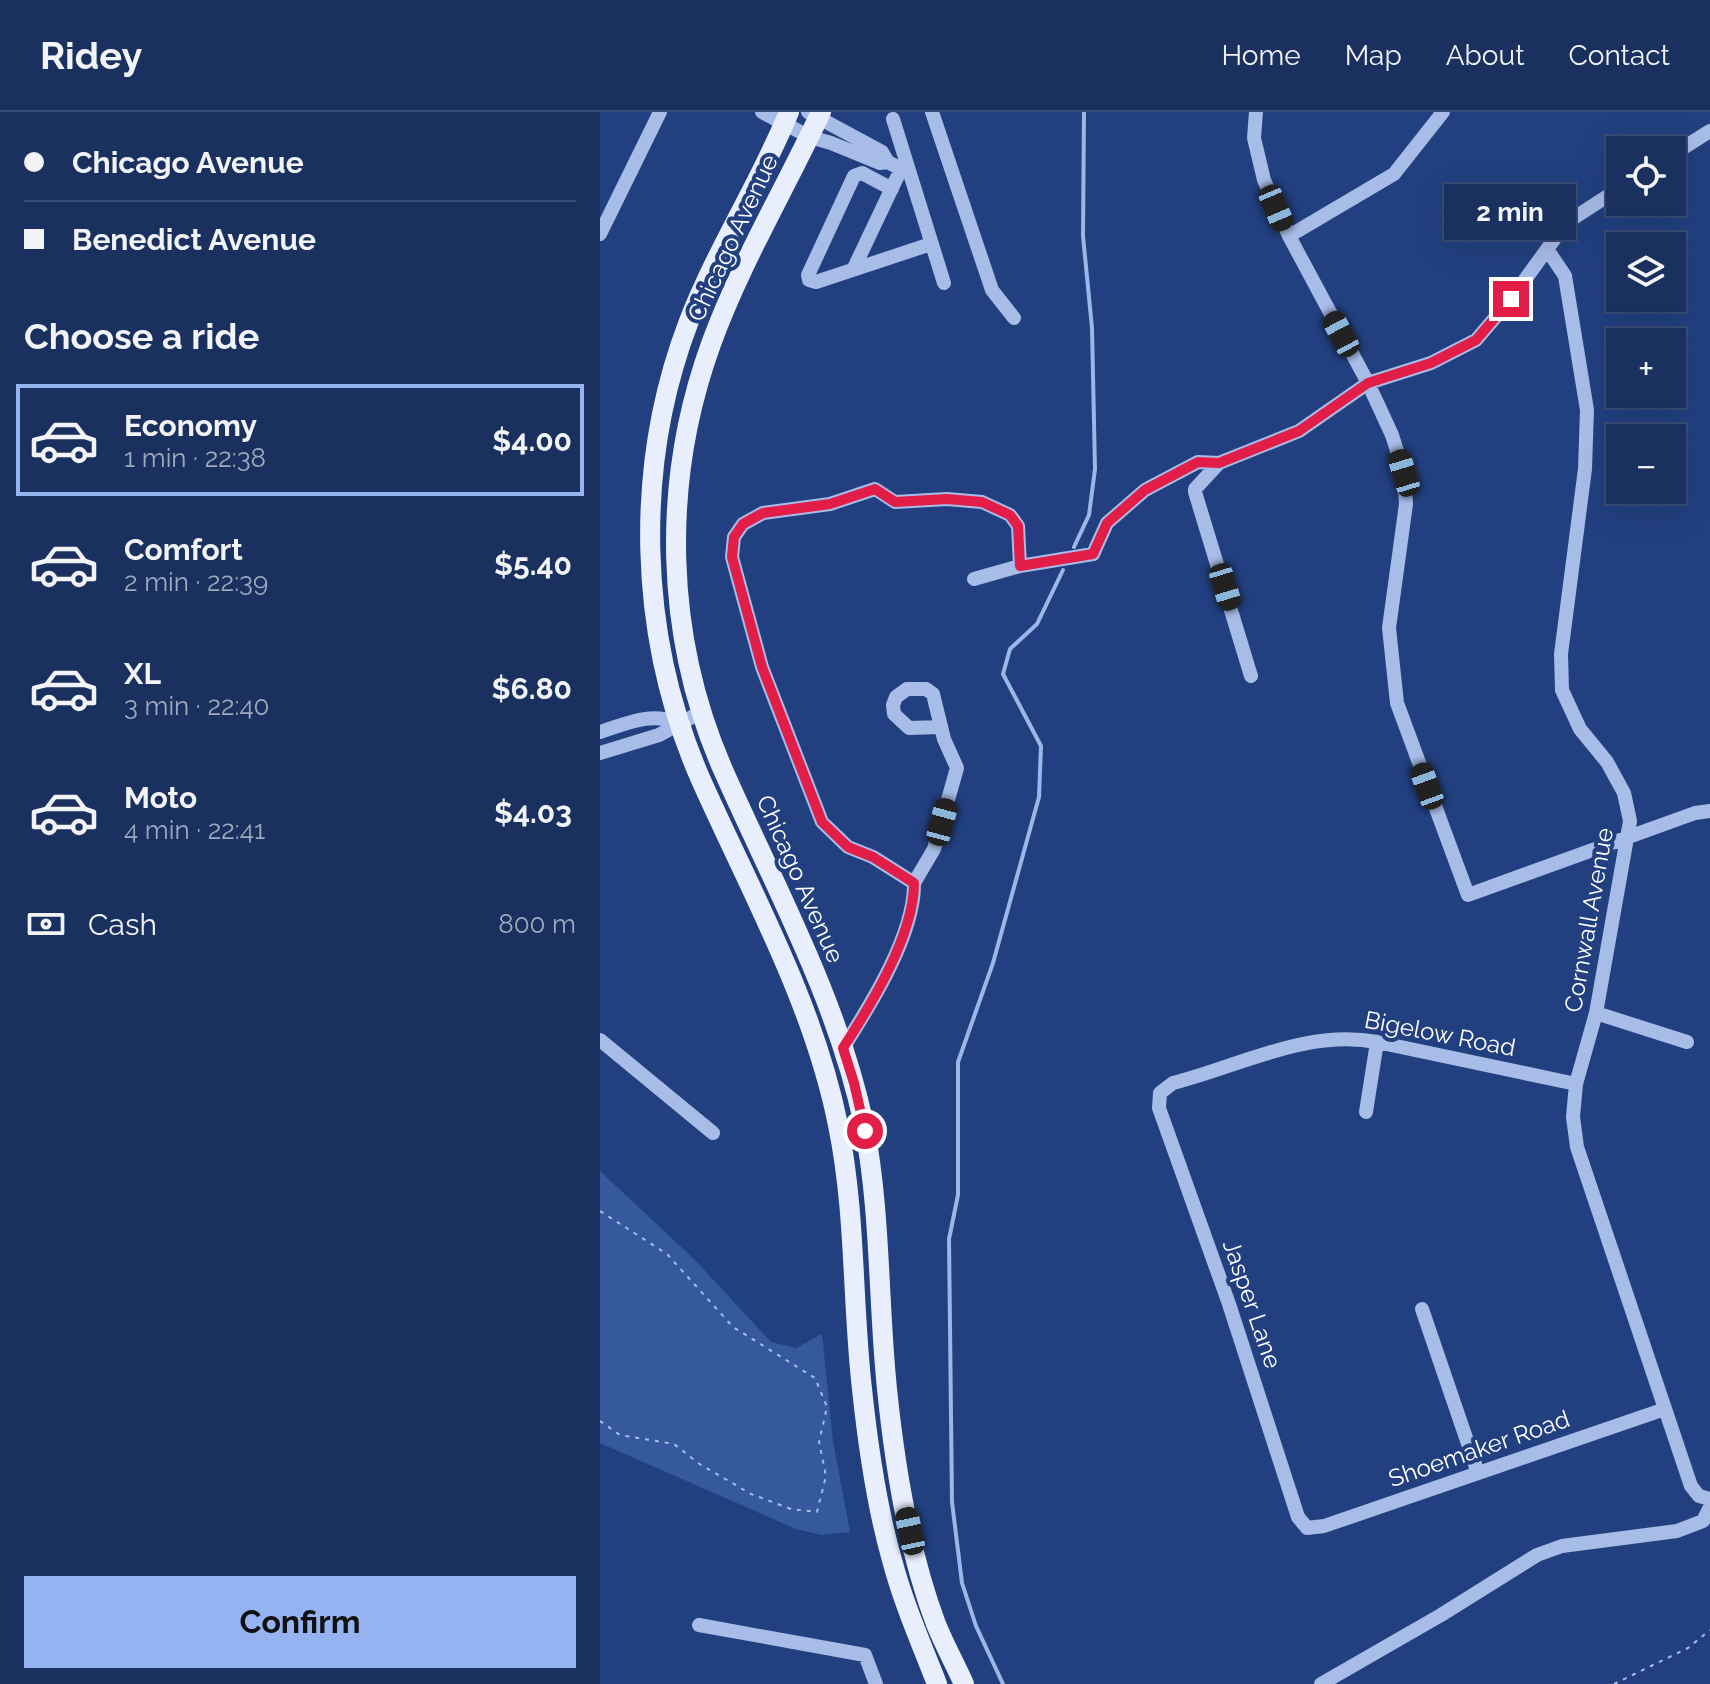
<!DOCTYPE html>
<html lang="en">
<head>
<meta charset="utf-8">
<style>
	body { margin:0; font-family:Raleway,sans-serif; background:#233865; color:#f1f3f6; height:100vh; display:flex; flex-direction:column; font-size:30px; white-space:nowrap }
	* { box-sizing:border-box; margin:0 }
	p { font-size:26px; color:#9fa9bd }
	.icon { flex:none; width:44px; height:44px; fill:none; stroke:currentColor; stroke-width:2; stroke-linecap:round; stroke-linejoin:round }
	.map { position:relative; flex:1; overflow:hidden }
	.side { display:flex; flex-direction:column; background:#1a305f; width:600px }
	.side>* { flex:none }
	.banner { display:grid; align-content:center; height:176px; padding:0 24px; background:#1a305f }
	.tools { position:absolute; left:1006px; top:24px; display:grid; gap:16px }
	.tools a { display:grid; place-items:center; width:80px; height:80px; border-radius:0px; background:#1a305f; box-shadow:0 8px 32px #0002,0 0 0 2px #384b74; font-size:40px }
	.end { position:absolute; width:36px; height:36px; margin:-18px; border:10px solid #e11d48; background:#fff; box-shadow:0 0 0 4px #fff }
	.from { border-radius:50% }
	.bubble { position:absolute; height:56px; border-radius:0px; background:#1a305f; box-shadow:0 8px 32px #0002,0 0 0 2px #384b74; font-size:26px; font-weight:700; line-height:56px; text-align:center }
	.car { position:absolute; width:24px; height:48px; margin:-24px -12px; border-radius:10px; box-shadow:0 0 6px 2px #0007; background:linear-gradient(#222 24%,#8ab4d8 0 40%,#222 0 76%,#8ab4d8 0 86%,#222 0) }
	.banner b { display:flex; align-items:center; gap:28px; height:76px; font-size:30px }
	.banner b+b { border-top:2px solid #384b74 }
	.banner i { width:20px; height:20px; background:#f1f3f6 }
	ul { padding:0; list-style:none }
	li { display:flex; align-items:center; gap:24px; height:112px; margin:0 16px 12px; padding:0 8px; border:4px solid transparent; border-radius:0px }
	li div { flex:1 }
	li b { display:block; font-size:30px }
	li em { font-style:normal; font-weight:700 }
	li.current { border-color:#95b2f1 }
	li>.icon { width:72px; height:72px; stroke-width:1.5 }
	h2 { padding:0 24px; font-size:36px; line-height:96px }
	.pay { display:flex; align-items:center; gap:20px; height:88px; padding:0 24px; font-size:30px }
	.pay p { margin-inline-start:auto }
	.action { display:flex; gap:16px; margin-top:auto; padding:16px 24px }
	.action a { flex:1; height:92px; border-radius:0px; background:#95b2f1; color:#111; font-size:32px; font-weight:700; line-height:92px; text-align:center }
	header { display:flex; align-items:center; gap:48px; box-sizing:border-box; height:112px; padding:0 40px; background:#1a305f; border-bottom:2px solid #384b74 }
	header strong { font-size:38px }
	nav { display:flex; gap:44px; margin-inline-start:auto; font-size:28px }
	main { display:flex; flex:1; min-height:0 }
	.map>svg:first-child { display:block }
	.green { fill:#36589d }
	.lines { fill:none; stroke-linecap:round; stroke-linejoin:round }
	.stream { stroke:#9bb6e8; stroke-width:4 }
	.path { stroke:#a7bce7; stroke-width:2; stroke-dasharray:4 6; stroke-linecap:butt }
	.minor { stroke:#a7bce7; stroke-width:14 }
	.major { stroke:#e9eefd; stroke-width:20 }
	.route { stroke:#e11d48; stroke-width:10 }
	.labels { text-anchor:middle; stroke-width:8; stroke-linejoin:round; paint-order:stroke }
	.street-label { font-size:24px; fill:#fff; stroke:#22407f }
</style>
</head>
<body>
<header>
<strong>Ridey</strong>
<nav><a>Home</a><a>Map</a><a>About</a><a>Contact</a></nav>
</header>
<main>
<section class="side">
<div class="banner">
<b><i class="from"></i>Chicago Avenue</b>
<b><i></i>Benedict Avenue</b>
</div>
<h2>Choose a ride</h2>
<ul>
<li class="current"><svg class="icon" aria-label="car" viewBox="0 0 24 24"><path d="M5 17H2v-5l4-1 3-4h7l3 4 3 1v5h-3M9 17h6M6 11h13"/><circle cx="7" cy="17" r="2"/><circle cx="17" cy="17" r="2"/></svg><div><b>Economy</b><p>1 min · 22:38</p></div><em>$4.00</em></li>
<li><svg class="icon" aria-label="car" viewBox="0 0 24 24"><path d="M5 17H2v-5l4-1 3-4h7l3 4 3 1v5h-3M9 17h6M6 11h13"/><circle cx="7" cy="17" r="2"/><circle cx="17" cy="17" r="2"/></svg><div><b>Comfort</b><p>2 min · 22:39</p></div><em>$5.40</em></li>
<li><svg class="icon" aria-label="car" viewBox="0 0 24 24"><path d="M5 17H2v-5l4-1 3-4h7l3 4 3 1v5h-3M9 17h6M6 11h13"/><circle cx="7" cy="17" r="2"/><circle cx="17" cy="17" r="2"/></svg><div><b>XL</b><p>3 min · 22:40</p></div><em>$6.80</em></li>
<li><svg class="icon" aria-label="car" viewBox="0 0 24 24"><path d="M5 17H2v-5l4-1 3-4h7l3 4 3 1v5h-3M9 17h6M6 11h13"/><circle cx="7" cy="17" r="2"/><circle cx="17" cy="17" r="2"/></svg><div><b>Moto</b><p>4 min · 22:41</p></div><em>$4.03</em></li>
</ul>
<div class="pay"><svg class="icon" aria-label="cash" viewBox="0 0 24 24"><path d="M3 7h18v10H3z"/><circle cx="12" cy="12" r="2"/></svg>Cash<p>800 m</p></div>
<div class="action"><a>Confirm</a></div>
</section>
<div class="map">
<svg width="1110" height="1572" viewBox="0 0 1110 1572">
	<rect width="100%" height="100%" fill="#22407f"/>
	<path class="green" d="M0,1059l94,88 77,83 25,6 26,-14 11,107 17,91 -29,3 -25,-6 -196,-86z"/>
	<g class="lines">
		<path class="stream" d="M474,435l15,-32 6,-46 -3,-141 -9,-92 1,-124
			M403,1572l-27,-58 -14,-43 -10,-81 -3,-263 9,-44v-133l35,-99 46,-166 2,-51 -38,-72 7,-25 27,-25 26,-54"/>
		<path class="path" d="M0,1099l67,43 66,73 82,51 12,29 -8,35 7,34 -9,36 -26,-3 -40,-15 -53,-31 -24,-19 -54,-9 -20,-14
			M1014,1572l74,-36 22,-18"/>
		<path class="minor" d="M162,0l48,25 21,6 49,20 8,-1 22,12
			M208,0l74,40 6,10
			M332,0l60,178 22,28
			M656,0l-2,26 10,42 25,56 79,147 24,52 12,38 2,31 -17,124 8,75 71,192 227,-82 15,-2
			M293,7l51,164
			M1072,43l38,-24
			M292,77l-30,-16 -8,3 -46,99 1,5 7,2 115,-38
			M0,122l60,-122
			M689,124l105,-62 49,-62
			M947,137l18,27 22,134 -2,59 -24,185 1,36 18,39 27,33 17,31 6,28 -34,192 -20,71 -3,33 4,30 114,339 8,10 11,3
			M254,156l47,-99
			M619,351l-24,26v3l56,184
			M420,454l73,-12 14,-31 38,-33 53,-28 21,1 80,-32 69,-48 63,-20 45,-23 35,-41 55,-76 54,-35
			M0,620c32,-10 46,-19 79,-10
			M0,641l59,-18 42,-23
			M314,771l20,-34 23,-81 -13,-29 -11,-45 -7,-5h-19l-11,8 -3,8 1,9 15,14 32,-1
			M996,901l91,29
			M0,928l113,93
			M243,936c27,-42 72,-114 71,-165l-41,-26 -25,-10 -26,-25 -60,-155 -30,-110 2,-20 9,-13 20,-11 67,-9 45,-15 20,13 52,-3 35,3 28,13 8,11 2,40 -46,13
			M976,972l-199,-42c-71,-13 -137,24 -204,41l-13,10 -1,15 70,196 69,213 9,11 17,-2 341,-117
			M766,1000l11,-70
			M822,1197l56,164
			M99,1513l166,30 11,29
			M721,1572l120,-69 96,-60 25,-9 115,-15 26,-10 7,-14"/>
		<path class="major" d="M189,0c-29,71 -72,137 -100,209 -56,146 -51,316 12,459 50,112 113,224 137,345 18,87 14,177 24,264 6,57 14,115 30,171 11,42 29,83 45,124
			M221,0c-36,77 -81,152 -110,232 -50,138 -47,293 13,428 51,115 114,229 140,353 17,87 14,177 23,264 8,78 21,161 49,235 8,20 19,40 28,60"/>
	</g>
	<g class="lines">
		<path class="route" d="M265,1019l-11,-48 -11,-35c28,-43 71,-113 71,-165l-41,-26 -25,-10 -26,-25 -60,-155 -30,-110 2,-20 9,-13 20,-11 67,-9 45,-15 20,13 52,-3 35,3 28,13 8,11 2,40 73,-12 14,-31 38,-33 53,-28 21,1 80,-32 69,-48 63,-20 45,-23 35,-41"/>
	</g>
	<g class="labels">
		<g class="street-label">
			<text transform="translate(133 126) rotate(-65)" y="8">Chicago Avenue</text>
			<text transform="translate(200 767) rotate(66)" y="8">Chicago Avenue</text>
			<text transform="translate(989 808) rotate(-80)" y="8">Cornwall Avenue</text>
			<text transform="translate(840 922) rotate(11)" y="8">Bigelow Road</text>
			<text transform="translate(652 1192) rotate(71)" y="8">Jasper Lane</text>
			<text transform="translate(879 1337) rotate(-19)" y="8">Shoemaker Road</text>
		</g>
	</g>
</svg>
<div class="tools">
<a><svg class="icon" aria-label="locate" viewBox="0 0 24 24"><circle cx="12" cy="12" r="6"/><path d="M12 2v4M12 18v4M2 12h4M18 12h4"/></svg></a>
<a><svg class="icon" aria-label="layers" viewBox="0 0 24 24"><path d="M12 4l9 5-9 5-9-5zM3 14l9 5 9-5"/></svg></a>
<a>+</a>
<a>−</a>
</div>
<i class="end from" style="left:265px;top:1019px"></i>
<i class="end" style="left:911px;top:187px"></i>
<div class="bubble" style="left:844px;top:72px;width:132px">2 min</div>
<i class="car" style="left:676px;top:96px;rotate:157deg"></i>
<i class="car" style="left:741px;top:222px;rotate:332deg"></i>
<i class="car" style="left:804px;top:361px;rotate:343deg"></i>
<i class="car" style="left:625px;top:475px;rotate:163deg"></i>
<i class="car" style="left:827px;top:674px;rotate:340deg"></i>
<i class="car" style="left:342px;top:710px;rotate:15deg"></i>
<i class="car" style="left:310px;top:1419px;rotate:348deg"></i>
</div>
</main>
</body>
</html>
